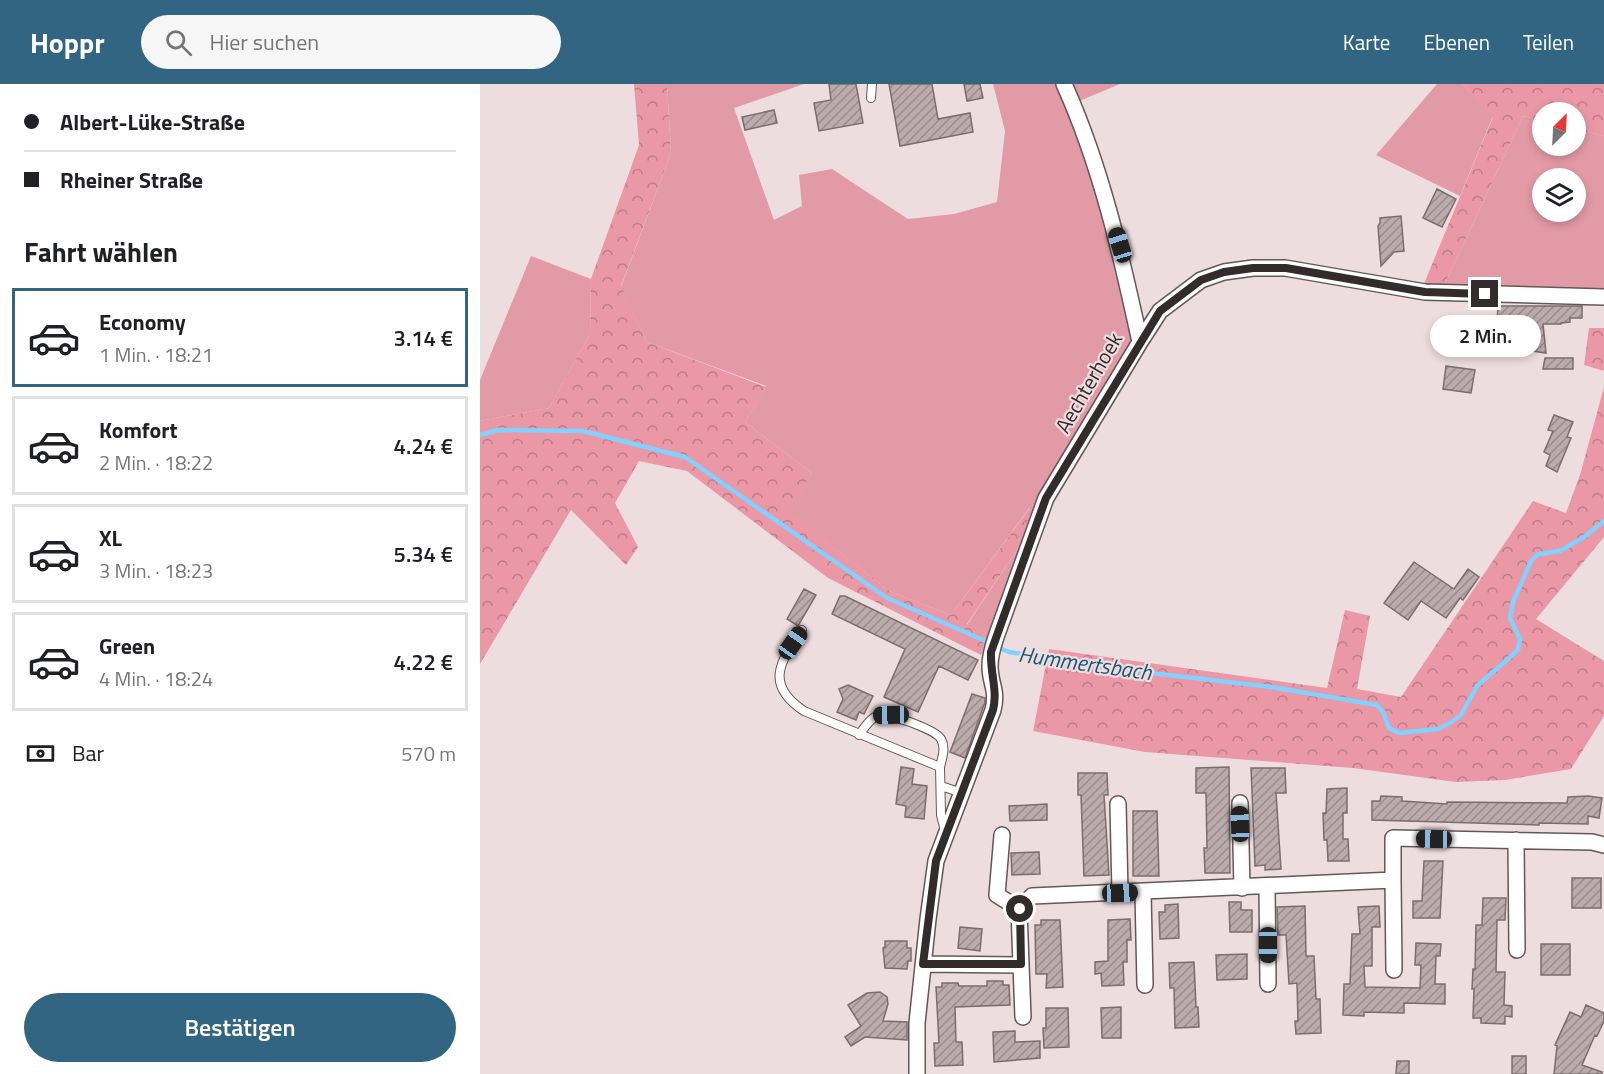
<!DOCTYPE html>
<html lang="de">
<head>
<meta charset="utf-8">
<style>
	body { margin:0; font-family:"Titillium Web",sans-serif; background:#f6f6f6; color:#202124; height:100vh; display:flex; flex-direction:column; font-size:22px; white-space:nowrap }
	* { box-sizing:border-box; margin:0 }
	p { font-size:20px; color:#757577 }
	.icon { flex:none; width:33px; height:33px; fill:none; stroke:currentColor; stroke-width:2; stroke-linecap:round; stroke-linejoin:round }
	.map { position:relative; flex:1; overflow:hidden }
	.details { display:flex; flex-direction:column; background:#fff; width:480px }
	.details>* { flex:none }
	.guide { display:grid; align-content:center; height:132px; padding:0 24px; background:#fff }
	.needle { width:39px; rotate:24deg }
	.fabs { position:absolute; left:1052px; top:18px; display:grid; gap:12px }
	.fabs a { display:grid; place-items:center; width:54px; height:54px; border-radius:50%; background:#fff; box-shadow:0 3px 9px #0003; font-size:30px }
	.end { position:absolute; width:27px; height:27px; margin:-14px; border:8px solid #322c2d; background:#fff; box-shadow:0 0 0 3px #fff }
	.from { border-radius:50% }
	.bubble { position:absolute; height:42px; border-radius:21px; background:#fff; box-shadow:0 3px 9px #0003; font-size:20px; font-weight:600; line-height:42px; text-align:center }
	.car { position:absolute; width:18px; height:36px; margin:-18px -9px; border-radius:8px; box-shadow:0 0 4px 2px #0007; background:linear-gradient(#222 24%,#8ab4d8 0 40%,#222 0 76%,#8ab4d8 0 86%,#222 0) }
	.guide b { display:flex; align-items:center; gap:21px; height:57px; font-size:22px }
	.guide b+b { border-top:2px solid #e0e0e0 }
	.guide i { width:15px; height:15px; background:#202124 }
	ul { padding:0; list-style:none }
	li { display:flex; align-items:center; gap:18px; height:99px; margin:0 12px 9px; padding:0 12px; border:3px solid #e0e0e0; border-radius:0px }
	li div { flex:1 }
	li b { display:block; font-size:22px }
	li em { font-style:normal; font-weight:600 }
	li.selected { border-color:#316581 }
	li>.icon { width:54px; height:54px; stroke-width:1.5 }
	h2 { padding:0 24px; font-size:27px; line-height:72px }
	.pay { display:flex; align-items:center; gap:15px; height:66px; padding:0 24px; font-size:22px }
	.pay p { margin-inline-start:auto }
	.button { display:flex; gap:12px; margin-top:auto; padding:12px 24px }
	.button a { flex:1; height:69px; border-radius:36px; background:#316581; color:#fff; font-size:24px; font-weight:600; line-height:69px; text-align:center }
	header { display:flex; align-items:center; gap:36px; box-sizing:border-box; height:84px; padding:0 30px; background:#316581; color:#fff }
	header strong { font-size:28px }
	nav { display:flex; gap:33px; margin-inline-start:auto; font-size:21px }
	.search { width:420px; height:54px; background:#f6f6f6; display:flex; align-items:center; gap:15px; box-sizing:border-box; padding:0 21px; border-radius:33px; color:#757577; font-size:22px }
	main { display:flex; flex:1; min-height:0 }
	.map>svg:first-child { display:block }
	.grass { fill:#e29aa6; fill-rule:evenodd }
	.forest { fill:url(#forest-crowns) }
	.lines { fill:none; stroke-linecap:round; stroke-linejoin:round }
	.stream { stroke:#82d1fe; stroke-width:4.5 }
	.building { fill:url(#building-hatch); stroke:#7b6c6e; stroke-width:1.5 }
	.lane-casing { stroke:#655759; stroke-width:10 }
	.street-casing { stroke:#655759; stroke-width:18 }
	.lane { stroke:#fff; stroke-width:8 }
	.street { stroke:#fff; stroke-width:15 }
	.route { stroke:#322c2d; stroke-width:8 }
	.labels { text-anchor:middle; stroke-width:4.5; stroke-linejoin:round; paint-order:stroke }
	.street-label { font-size:21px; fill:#322c2d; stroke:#eedddf }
	.water-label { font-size:22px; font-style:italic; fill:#195674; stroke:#eedddf }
</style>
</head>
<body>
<header>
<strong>Hoppr</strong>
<div class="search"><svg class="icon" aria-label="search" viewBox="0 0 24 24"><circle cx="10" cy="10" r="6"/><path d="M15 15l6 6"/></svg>Hier suchen</div>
<nav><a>Karte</a><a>Ebenen</a><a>Teilen</a></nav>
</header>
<main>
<section class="details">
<div class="guide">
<b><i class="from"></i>Albert-Lüke-Straße</b>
<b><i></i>Rheiner Straße</b>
</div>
<h2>Fahrt wählen</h2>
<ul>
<li class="selected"><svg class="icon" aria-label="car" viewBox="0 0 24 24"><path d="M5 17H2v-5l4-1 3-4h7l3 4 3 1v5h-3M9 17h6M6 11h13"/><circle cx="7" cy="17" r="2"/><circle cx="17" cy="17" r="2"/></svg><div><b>Economy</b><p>1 Min. · 18:21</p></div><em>3.14 €</em></li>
<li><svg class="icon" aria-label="car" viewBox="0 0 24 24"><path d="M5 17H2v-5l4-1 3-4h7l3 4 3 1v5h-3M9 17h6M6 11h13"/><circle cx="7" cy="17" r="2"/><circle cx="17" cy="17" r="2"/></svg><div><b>Komfort</b><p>2 Min. · 18:22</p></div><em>4.24 €</em></li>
<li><svg class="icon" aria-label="car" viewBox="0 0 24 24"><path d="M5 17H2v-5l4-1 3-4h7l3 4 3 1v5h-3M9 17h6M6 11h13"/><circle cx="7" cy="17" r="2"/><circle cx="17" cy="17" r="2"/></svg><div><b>XL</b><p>3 Min. · 18:23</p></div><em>5.34 €</em></li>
<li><svg class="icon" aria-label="car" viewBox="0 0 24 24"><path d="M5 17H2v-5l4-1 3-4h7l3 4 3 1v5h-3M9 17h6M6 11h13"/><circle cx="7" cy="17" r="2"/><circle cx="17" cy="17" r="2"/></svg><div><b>Green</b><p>4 Min. · 18:24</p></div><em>4.22 €</em></li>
</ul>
<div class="pay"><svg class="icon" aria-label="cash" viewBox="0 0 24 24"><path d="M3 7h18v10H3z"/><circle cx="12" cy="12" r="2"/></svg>Bar<p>570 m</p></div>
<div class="button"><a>Bestätigen</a></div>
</section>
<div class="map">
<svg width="1124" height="990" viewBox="0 0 1124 990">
	<defs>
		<pattern id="forest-crowns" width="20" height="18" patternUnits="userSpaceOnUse" patternTransform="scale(1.5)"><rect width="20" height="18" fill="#ea97a6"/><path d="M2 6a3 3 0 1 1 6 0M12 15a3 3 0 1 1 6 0" fill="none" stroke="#be7b88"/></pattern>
		<pattern id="building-hatch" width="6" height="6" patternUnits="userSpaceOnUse" patternTransform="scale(1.5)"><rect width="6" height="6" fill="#bbabad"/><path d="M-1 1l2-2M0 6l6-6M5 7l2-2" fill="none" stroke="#998b8d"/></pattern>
	</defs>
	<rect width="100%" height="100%" fill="#eedddf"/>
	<path class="grass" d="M187,0h137l-70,24 40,112 28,-14 -3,-31 33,-6 76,50 46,-5 43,-12 8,-71 -12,-47h65l19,45 39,122 18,91 -92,151 -53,141 -22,-9 52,-78 11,-40 -79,108 -62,-24 -101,-80 24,-38 -67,-51 21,-36 -119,-44 -26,-55 50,-134z
		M590,0h50l-43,18z
		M957,0h25l31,32 -33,80 -84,-41z
		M1043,32l19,5v25h33v-17l29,7v154l-160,-4zM1062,94h33v34h-33z
		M51,172l60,23 -1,55 -41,74 -69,13v-41z"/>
	<path class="forest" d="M154,0h33l4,69 -50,133 26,56 119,45 -21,35 67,51 -23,38 100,80 62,24 81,-110 -13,42 -52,77 22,10 -8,21 -153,-77 -141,-107 -48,-10 -24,42 23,44 -12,18 -55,-55 -91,154v-243l69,-13 41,-74 1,-55 48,-134z
		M982,0h142v52l-29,-7v-17h-33v9l-19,-5 -79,170h-21l70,-169z
		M1109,244h15v43l-20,-6z
		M1124,303v150l-68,82 68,42v55l-33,53 -66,11 -49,2 -103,-14 -208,-16 -112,-21 16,-82 278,39 18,-78 25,6 -13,73 44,8 132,-196 33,12 14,-38z"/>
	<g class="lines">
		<path class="stream" d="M0,351l18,-5 85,1 102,26 202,141 103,45
			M517,563l12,5 116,18 146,17 106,18 6,7 6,16 10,5 39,-4 12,-6 11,-8 16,-29 41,-36 2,-11 -10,-21 3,-16 18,-41 7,-7 22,-3 24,-14 20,-16"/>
	</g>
	<path class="building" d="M349,0h27l7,39 -44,8 -5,-28 17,-3z
		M409,0h43l6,35 32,-6 3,19 -73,14z
		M484,0h16l3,14 -16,3z
		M294,26l3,13 -32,7 -3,-13z
		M957,105l19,10 -14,28 -19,-9z
		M921,132l3,35 -10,1 -13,14 -3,-40 2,-3v-5z
		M1018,222h84v12h-12v4l-9,1v1h-18l3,29 -34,-5 3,-25h-18z
		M1065,274h28v11h-30z
		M966,282l29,4 -4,23 -28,-4z
		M1074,331l19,7 -6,15 4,1 -14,34 -11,-6 4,-11 -6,-3 9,-21 -5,-1z
		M934,478l40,27 14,-20 11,8 -16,23 -3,-2 -14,20 -25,-17 -13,19 -24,-17z
		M324,505l12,6 -18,31 -11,-7z
		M360,512h5l133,64 -10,20 -29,-14 -21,46 -34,-15 21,-48 -73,-35z
		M368,601l25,11 -9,18 -5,-2 -3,8 -19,-8 6,-13 -4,-10z
		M492,610l13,4v4l-20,56 -15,-6z
		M421,683l13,2 -2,15 15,2 -3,33 -19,-2 1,-11 -10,-2z
		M749,683l1,106h-25l-1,-25h3l-1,-55h-10v-25z
		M771,684h34l1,25h-10l5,76 -16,1v-5l-10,1z
		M598,689h29l1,22h-4l5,80 -25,1 -3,-81h-3z
		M867,704v25h-4v26h5l1,22h-21l-1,-21h-3l-1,-27h3l1,-24z
		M901,712l21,1v4l45,3v-2l120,1 1,-6 20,-1 14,2 -3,20 -11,-2v8l-49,-1v2l-167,-5v-19h8z
		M567,720v16l-37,1 -1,-15z
		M653,727h24l2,65h-26z
		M559,768l1,22 -28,1 -1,-22z
		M944,777h19l-3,57h-27v-17h9z
		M1092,794h29v30h-29z
		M1003,814h23l-1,22h-8l-1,52h9l-1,33 8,1v11l-7,-1v8l-24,-1v-5h-8l1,-29h-2l1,-20h2l1,-44h6z
		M749,818h12v8h11v22h-22z
		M698,820l1,34 -19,1 -1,-27h6v-7z
		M825,822l1,50h8l2,43h4l1,34 -25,1 -1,-13h3l-1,-38 -8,1 -3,-49h-8l-1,-28z
		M899,822l1,21h-8v39h-8l1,21 55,1 1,-23h-6l1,-22 25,1 -1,12h-4l-1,28h10v20l-41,-1v10l-40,-1v4l-21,-1 1,-31h6l2,-50h8l-2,-27z
		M650,835l1,21h-4v22h-4l1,23 -22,1 -1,-13 -6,1v-12l13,-1v-41z
		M561,836h19l3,67 -17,1 1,-14h-11l-1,-49h6z
		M480,843l22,2 -2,22 -22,-3z
		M405,857h22v7h4v13h-3l-1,8 -22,-1 -2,-20 2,-1z
		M1061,860h29v31h-29z
		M767,870v25l-30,1 -1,-25z
		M714,878l2,45h2l1,20 -24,1 -1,-40h-4l-1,-25z
		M507,897h16v4h6l1,20 -55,2 1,35h6l1,23 -28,1 -1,-23h5l-3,-56h6v-4h16l1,3h28z
		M400,908l7,5 1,7 -5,17 24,1v18l-42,-3 -14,9 -6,-9 16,-11 -13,-21 19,-12z
		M1106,921l18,8v8l-7,15 -2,-1 -13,30 20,7v2h-48l3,-28 -2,-1 15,-33 11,5z
		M641,923v31h-19l-1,-30z
		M566,924h22l1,39 -25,1 -1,-20h3z
		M535,947v11l25,-1v17l-46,4 -1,-30z
		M1032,972h14v18h-14z
		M917,977h12v13h-13z"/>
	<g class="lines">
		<g class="lane-casing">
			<path id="lane" d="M391,14l1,-14
				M322,546c-23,33 -37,55 2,81l136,56 1,48 4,16
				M379,651c5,-7 11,-17 20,-20 11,-2 57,15 62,24 5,9 1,19 -1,28
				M461,702l21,7"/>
		</g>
		<g class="street-casing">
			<path id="street" d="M660,258l20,-31 41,-31 23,-8 29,-4h32l140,24 179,5
				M760,719l2,85
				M638,720l2,89
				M522,751l-5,60 22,14
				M1036,756l1,110
				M913,796l1,90
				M787,803l1,97
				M663,808l2,93
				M443,880l98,1 -2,-56 13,-13 361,-16v-42l199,4 12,3
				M541,881l2,52
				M437,990v-51l11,-104 8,-58 57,-151c5,-20 -3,-26 -3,-44 0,-10 3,-20 6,-29l50,-139 94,-156c-19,-88 -39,-176 -76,-258"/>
		</g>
		<use href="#lane" class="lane"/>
		<use href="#street" class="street"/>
	</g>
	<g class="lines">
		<path class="route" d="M540,825l1,55h-98l13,-103 57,-151c5,-19 -3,-37 -2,-58l55,-154 114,-187 41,-31 23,-8 29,-4h33l139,24 60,2"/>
	</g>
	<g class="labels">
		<g class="street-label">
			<text transform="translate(609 299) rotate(-60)" y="7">Aechterhoek</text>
		</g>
		<g class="water-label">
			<text transform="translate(605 579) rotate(8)" y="8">Hummertsbach</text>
		</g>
	</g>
</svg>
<div class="fabs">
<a><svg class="needle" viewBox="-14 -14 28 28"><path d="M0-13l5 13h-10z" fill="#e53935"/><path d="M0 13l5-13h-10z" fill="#757577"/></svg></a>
<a><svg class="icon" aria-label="layers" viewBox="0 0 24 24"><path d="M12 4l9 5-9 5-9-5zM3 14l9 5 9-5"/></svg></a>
</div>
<i class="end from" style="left:540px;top:825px"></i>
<i class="end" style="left:1005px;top:210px"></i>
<div class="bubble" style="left:950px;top:231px;width:111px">2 Min.</div>
<i class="car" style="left:640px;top:161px;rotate:343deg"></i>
<i class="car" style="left:313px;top:559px;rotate:35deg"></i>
<i class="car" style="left:411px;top:631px;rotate:269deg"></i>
<i class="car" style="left:760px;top:740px;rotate:358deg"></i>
<i class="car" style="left:954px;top:755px;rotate:271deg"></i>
<i class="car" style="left:640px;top:809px;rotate:88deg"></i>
<i class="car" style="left:788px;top:861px;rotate:180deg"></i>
</div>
</main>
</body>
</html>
